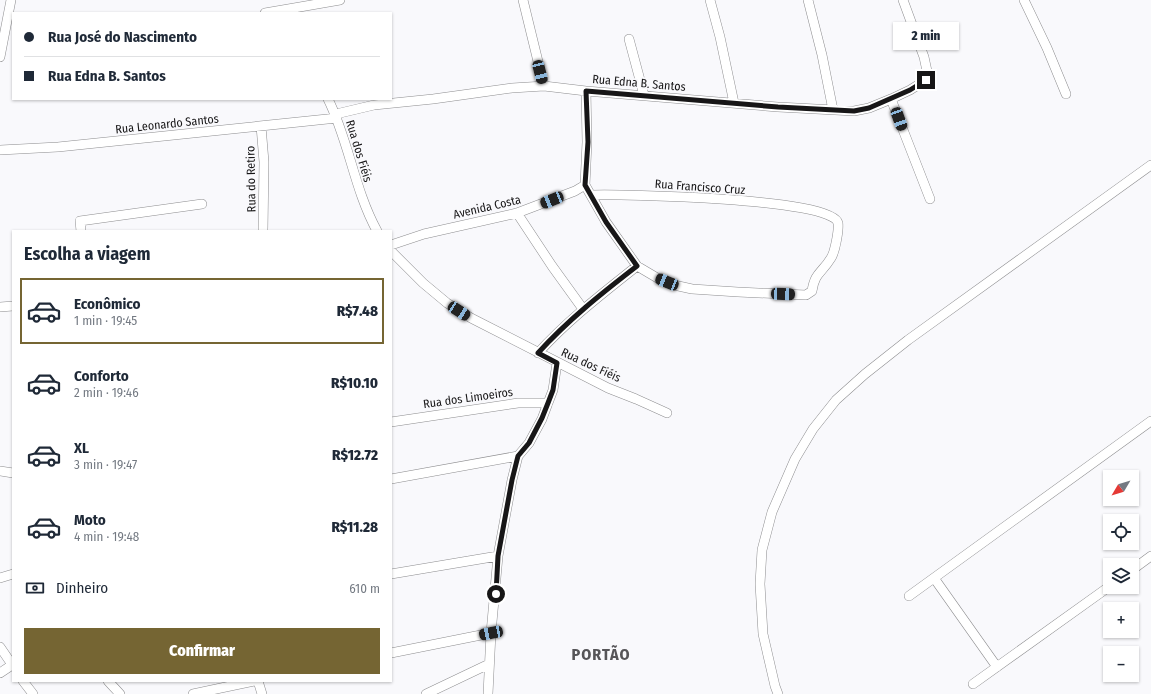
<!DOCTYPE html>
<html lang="pt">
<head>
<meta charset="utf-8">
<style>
	body { margin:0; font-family:"Fira Sans Condensed",sans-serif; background:#f6f6f7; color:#1f2937; height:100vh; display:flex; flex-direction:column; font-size:15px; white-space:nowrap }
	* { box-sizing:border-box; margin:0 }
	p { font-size:13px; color:#747a83 }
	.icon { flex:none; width:22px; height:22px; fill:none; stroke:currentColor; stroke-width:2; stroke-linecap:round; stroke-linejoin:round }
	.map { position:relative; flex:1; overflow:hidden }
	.panel { position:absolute; left:12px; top:230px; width:380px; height:452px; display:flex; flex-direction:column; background:#fff; border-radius:0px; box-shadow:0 1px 3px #0004 }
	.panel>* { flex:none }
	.banner { position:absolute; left:12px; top:12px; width:380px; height:88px; border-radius:0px; box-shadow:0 1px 3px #0004; display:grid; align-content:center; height:88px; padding:0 12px; background:#fff }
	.needle { width:26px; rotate:232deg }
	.buttons { position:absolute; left:1103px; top:470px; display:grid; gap:8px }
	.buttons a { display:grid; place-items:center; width:36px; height:36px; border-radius:0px; background:#fff; box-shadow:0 1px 3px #0004; font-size:20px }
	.end { position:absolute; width:18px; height:18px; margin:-9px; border:5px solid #171617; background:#fff; box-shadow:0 0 0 2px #fff }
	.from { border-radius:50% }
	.bubble { position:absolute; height:28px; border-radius:0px; background:#fff; box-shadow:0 1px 3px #0004; font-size:13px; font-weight:800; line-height:28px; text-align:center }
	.car { position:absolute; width:12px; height:24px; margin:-12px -6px; border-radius:5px; box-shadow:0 0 3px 1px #0007; background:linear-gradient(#222 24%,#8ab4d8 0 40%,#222 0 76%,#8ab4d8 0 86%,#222 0) }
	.banner b { display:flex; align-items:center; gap:14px; height:38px; font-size:15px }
	.banner b+b { border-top:1px solid #e0e1e3 }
	.banner i { width:10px; height:10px; background:#1f2937 }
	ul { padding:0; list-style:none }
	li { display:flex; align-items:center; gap:12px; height:66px; margin:0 8px 6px; padding:0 4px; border:2px solid transparent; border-radius:0px }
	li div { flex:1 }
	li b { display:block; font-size:15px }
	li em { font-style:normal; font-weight:800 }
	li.on { border-color:#756533 }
	li>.icon { width:36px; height:36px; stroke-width:1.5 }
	h2 { padding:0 12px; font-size:18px; line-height:48px }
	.pay { display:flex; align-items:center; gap:10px; height:44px; padding:0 12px; font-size:15px }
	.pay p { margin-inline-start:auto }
	.button { display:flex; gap:8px; margin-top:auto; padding:8px 12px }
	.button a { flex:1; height:46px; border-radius:0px; background:#756533; color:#fff; font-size:16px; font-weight:800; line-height:46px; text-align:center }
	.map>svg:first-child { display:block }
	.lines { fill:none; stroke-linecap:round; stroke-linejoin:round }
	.street-casing { stroke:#8d8d8f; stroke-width:10 }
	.street { stroke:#fff; stroke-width:9 }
	.route { stroke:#171617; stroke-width:5 }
	.labels { text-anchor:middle; stroke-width:3.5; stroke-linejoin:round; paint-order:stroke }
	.street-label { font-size:12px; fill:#171617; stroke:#f9f9fc }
	.district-label { font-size:16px; font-weight:bold; letter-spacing:1px; fill:#565558; stroke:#f9f9fc }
</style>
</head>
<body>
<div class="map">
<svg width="1151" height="694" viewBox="0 0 1151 694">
	<rect width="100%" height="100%" fill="#f9f9fc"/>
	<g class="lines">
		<g class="street-casing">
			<path id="street" d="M523,0l21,86
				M710,0l10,37 14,66
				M808,0l14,55 11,55
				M1024,0l23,48 19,46
				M265,13l75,-13
				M629,39l15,56
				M0,57l11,-57
				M328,99c21,42 26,90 49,132
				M891,99l39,100
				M336,114l38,-9 59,-6 79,-11 32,-2 42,5 192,16 76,4 15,-3 22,-9 19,-9 16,-10 1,-9 -3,-14 -21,-57
				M261,126l3,36 -1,69
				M0,150l58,-3 279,-29
				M585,185l21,37 31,44 22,13 15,6 18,4 46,3 68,3 6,-4c3,-19 10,-18 19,-33 4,-6 8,-28 7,-35 -5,-25 -217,-29 -246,-28
				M585,185l2,-43 -1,-51
				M517,213l35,53 31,43
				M81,231l-1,-10 122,-17
				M391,245l33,-11 93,-21 58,-22 10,-6
				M391,251l32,32 24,20 24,15 137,70 28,11 31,14
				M0,307l13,-1
				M538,353c31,-34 64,-59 99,-87
				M391,422l127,-19h30
				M0,471l13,2
				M391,479l127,-23
				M1132,570l19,-14
				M391,574l107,-18
				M0,578l13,-4
				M934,578l63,89
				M909,596l242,-175
				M0,647l13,19
				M391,653l100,-20
				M0,673l12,-8
				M23,681l10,13
				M108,681l12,13
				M258,681l4,13
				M973,684l137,-98
				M193,694l61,-13
				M426,694l63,-30
				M488,694l3,-61 7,-77 14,-76 6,-24 11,-13 13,-24 6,-16 5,-13 4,-27
				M778,694l-3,-8 -12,-52 -3,-50 2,-34 10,-38 23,-53 18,-30 23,-29 29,-26 43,-34 243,-175"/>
		</g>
		<use href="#street" class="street"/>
	</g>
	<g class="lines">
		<path class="route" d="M496,594l2,-38 14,-76 6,-24 11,-13 13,-25 6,-15 5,-13 4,-27 -19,-10c30,-33 64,-60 99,-87l-31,-44 -21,-37 3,-43 -2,-51 192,16 76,4 15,-3 41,-18 16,-10"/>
	</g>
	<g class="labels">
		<g class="street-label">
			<text transform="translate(639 83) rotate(5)" y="4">Rua Edna B. Santos</text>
			<text transform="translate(167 124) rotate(-6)" y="4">Rua Leonardo Santos</text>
			<text transform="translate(359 151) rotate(73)" y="4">Rua dos Fiéis</text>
			<text transform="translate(251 179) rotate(-91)" y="4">Rua do Retiro</text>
			<text transform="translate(700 187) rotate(4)" y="4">Rua Francisco Cruz</text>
			<text transform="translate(487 207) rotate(-13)" y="4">Avenida Costa</text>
			<text transform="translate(591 365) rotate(25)" y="4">Rua dos Fiéis</text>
			<text transform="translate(468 398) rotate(-8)" y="4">Rua dos Limoeiros</text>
		</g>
		<g class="district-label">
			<text x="601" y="660">PORTÃO</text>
		</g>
	</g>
</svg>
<div class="buttons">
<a><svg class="needle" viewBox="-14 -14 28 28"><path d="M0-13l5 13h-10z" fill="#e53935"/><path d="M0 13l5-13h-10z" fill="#747a83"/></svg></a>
<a><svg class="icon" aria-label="locate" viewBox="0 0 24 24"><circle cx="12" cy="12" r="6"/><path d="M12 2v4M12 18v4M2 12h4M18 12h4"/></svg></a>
<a><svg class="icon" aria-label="layers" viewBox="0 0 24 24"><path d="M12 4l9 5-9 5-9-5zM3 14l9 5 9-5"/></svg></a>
<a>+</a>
<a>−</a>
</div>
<i class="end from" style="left:496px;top:594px"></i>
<i class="end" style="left:926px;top:80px"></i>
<div class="bubble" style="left:893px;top:22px;width:66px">2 min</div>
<i class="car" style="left:540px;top:72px;rotate:166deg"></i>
<i class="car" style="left:899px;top:119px;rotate:160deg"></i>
<i class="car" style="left:552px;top:200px;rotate:248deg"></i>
<i class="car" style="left:667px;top:282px;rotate:292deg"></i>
<i class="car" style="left:783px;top:294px;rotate:92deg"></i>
<i class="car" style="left:459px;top:311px;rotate:123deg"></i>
<i class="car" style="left:491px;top:633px;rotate:259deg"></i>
<div class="banner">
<b><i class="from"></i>Rua José do Nascimento</b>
<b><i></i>Rua Edna B. Santos</b>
</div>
<section class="panel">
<h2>Escolha a viagem</h2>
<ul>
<li class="on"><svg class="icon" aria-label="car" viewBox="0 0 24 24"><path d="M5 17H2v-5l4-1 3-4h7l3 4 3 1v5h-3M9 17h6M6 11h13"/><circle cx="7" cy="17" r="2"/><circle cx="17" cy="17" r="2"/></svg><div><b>Econômico</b><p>1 min · 19:45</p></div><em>R$7.48</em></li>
<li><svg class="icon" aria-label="car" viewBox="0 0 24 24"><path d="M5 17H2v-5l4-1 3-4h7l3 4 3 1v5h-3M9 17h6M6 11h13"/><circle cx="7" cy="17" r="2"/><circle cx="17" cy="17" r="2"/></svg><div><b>Conforto</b><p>2 min · 19:46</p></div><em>R$10.10</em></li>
<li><svg class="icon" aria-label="car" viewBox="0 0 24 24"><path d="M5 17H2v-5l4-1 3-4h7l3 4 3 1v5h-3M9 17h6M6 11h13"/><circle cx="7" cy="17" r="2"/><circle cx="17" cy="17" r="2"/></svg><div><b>XL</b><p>3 min · 19:47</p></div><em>R$12.72</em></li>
<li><svg class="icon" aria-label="car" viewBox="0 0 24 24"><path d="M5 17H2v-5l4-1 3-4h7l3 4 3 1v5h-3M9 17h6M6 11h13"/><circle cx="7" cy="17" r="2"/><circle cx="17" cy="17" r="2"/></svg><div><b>Moto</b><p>4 min · 19:48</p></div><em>R$11.28</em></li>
</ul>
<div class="pay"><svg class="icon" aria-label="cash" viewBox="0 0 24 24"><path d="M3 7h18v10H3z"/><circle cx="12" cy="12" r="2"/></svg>Dinheiro<p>610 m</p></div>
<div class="button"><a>Confirmar</a></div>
</section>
</div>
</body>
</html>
